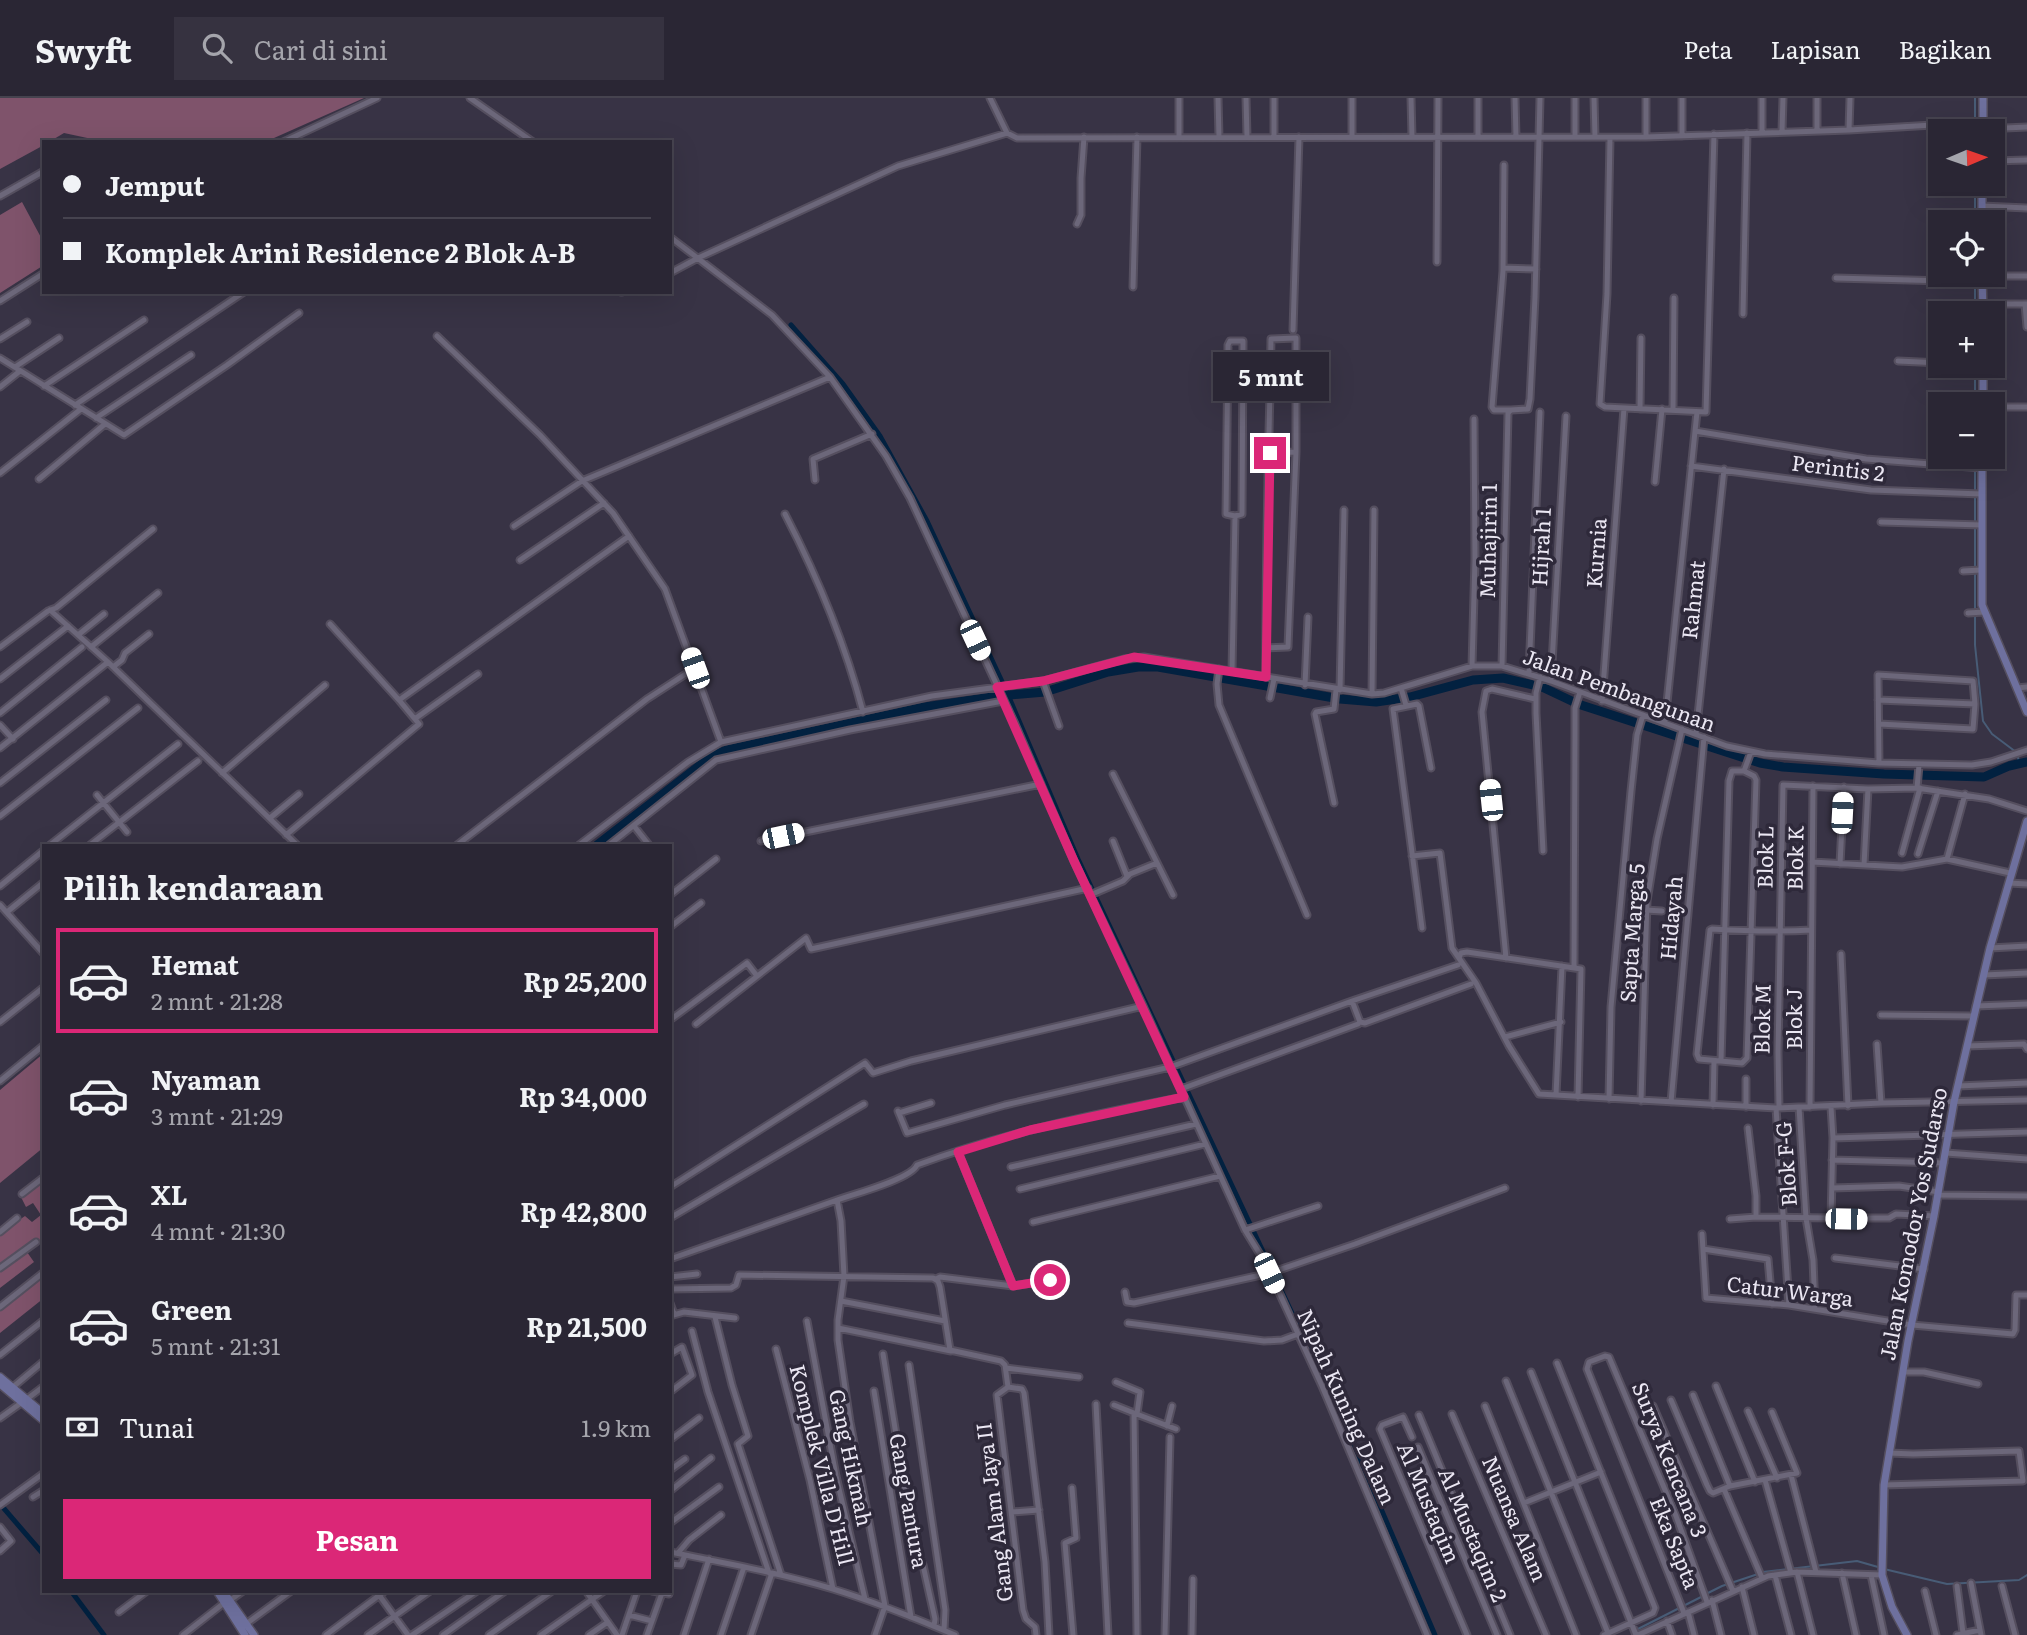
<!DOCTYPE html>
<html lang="id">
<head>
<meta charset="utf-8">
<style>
	body { margin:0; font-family:Literata,serif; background:#363240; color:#f1f3f6; height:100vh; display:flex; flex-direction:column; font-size:26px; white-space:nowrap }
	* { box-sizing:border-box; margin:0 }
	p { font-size:23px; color:#a5a5ac }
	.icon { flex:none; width:38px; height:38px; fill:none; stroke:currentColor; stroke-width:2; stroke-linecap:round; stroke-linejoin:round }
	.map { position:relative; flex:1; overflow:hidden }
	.details { position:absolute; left:42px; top:746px; width:630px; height:749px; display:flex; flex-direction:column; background:#2a2634; border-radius:0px; box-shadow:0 7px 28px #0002,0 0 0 2px #46434f }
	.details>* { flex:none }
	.hud { position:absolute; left:42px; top:42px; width:630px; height:154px; border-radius:0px; box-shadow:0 7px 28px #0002,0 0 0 2px #46434f; display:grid; align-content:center; height:154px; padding:0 21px; background:#2a2634 }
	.needle { width:46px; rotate:88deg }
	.buttons { position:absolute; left:1928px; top:21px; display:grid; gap:14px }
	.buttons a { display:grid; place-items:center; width:77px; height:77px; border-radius:0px; background:#2a2634; box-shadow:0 7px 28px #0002,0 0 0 2px #46434f; font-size:35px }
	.end { position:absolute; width:32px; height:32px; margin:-16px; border:9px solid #db2777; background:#fff; box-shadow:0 0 0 4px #fff }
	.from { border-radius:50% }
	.bubble { position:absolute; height:49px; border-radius:0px; background:#2a2634; box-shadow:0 7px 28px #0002,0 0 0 2px #46434f; font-size:23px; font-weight:700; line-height:49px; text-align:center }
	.car { position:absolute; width:21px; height:42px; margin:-21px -10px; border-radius:9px; box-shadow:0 0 5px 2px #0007; background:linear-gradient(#fff 24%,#345 0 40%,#fff 0 76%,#345 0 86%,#fff 0) }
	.hud b { display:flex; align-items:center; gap:24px; height:66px; font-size:26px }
	.hud b+b { border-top:2px solid #46434f }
	.hud i { width:18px; height:18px; background:#f1f3f6 }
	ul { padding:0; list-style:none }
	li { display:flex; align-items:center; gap:21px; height:105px; margin:0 14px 10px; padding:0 7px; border:4px solid transparent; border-radius:0px }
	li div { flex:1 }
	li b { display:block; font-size:26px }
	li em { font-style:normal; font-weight:700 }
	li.on { border-color:#db2777 }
	li>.icon { width:63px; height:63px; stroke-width:1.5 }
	h2 { padding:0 21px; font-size:32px; line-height:84px }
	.pay { display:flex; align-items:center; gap:18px; height:77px; padding:0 21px; font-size:26px }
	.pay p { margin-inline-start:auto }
	.primary-button { display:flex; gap:14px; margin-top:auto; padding:14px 21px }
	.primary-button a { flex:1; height:80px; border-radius:0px; background:#db2777; color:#fff; font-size:28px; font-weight:700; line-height:80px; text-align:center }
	header { display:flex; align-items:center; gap:42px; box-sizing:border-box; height:98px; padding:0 35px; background:#2a2634; border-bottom:2px solid #46434f }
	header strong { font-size:33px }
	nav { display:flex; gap:38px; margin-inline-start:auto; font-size:24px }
	.search { width:490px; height:63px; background:#363240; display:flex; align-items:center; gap:18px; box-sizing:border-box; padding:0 24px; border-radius:0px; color:#a5a5ac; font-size:26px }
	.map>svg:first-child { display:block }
	.forest { fill:#7f536b }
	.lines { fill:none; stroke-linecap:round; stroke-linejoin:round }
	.stream { stroke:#485c76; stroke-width:2 }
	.canal { stroke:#022140; stroke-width:5 }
	.river { stroke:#022140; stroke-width:9 }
	.street-casing { stroke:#554f5f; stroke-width:9 }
	.secondary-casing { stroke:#554f5f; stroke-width:10 }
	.street { stroke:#6c677a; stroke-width:5 }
	.secondary { stroke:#6e709e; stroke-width:7 }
	.route { stroke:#db2777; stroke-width:9 }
	.labels { text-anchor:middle; stroke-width:7; stroke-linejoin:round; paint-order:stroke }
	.street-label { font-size:21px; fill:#ebe7f3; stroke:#2e293a }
</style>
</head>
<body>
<header>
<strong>Swyft</strong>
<div class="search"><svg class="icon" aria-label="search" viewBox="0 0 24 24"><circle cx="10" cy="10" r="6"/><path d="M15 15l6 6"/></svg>Cari di sini</div>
<nav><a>Peta</a><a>Lapisan</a><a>Bagikan</a></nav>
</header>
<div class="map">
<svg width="2027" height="1537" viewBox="0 0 2027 1537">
	<rect width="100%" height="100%" fill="#383345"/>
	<path class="forest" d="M0,0h364l-99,44h-159l-42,-9 -15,9h-5v3l-44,24z
		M22,104l22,41v22l-44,28v-78z
		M44,955v94l-44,36v-93z
		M44,1080v66l-4,-4 -13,12 7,10 -34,26v-55l25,-17 7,6 9,-7 -8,-12 -7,4 -5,-10z
		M44,1177v23l-44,35v-24z"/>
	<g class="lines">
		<path class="stream" d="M1975,33v-33
			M1975,124v-38
			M1975,177v38
			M1975,268v38
			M1975,359v34
			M1975,398v26
			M1975,430v40
			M1975,475v37
			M1975,517v30l8,76 9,13 24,18
			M2018,659l1,7
			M1884,1471l63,15 72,-4 8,-5
			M1763,1474l94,-11 21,6
			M1708,1495l14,-7 36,-12
			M1636,1532l67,-34"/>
		<path class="canal" d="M791,227l52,59 37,52 47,85 78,167 73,171 271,575 86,201
			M0,1406l44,51
			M71,1493l33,44"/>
		<path class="river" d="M597,747l115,-89 15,-6 198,-43 74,-11 46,-4 63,-20 30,-5h20l182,32 36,3 34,-5 63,-17 30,-2 39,9 36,17 182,59 23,4 101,7 100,3 25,-11 18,-4"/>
		<g class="street-casing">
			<path id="street" d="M470,0l63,44
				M990,0l17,35 10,5 629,-1 203,-7 134,-8
				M1218,0l1,39
				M1246,0l1,39
				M1274,0v39
				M1352,0v39
				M1411,0l1,39
				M1515,0l1,39
				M1575,0v38
				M1594,0l1,39
				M1762,0v34
				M1817,0v33
				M1983,31l44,-2
				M1849,32l1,-32
				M1782,33l1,-33
				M1682,38v-38
				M1179,39v-39
				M1478,39v-39
				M1646,39v-39
				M1610,40l-3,156 -7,110 5,3 101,5 8,-278
				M283,44l94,-44
				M1993,63l34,-1
				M1504,67l-1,106 -11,136 2,3h17
				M0,98l44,-25
				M1982,108l45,2
				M1077,126l4,-9v-37l3,-41
				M670,139l102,78 58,62 56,79 24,42 105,226 59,137 69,145 102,224 21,34 56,122 105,249
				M1437,164l1,-164
				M1503,170l33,1
				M670,175l28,-15 200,-92 109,-33
				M1982,178h45
				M1836,180l146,4
				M1133,189l4,-150
				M621,194h1
				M0,203l44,-28
				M1983,206h44
				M2025,206l2,23
				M1743,216l4,-181
				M1293,232l6,-193
				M437,238l103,99 73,78 52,76 56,153
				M0,241l27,-17
				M0,260l124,77 103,-70 72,-52
				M1898,263l43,2
				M15,269l44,-29
				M44,288l100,-66
				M0,289l20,-16
				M75,307l169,-113
				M1993,309h34
				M1640,311l1,-71
				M1673,311l1,-111
				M96,320l95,-63
				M1695,333l171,28 116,9
				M1270,355l26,-1
				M1691,368l180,24 111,4
				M0,375l81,-64
				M39,381l66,-55
				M815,382l-2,-21 59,-25
				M1655,384l7,-73
				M785,416c33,64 60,129 78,198
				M1881,424l101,3
				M514,428l68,-45 248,-104
				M520,462l84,-57
				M1963,473l18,-1
				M50,512l58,52 189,183
				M1968,515l16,-1
				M330,526l69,76
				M78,537l26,-21
				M0,549l48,-36 8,-3 97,-79
				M91,549l67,-54
				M1266,550l22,-1 8,-195v-114l-25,1c-2,112 -6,225 -5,338
				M1472,568l3,-107 -1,-140
				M1502,568l6,-253 3,-3 17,-1 2,-10 5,-102 5,-199
				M113,569l9,-7 3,-7 24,-19
				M1219,571l-2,15 2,21 88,210
				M1232,573l3,-155 7,-2 1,-173h-13l-2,4 -2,169 9,2
				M1529,575l11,-261
				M1540,579l-4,16v20l7,138
				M0,581l68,-53
				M1043,583l16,45
				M1551,583l15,-265
				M1305,587l3,-68
				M1401,590l5,17
				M2017,590l10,-1
				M1340,592l4,-180
				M1372,596l2,-184
				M1270,600l4,-19
				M1878,602l97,4
				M1602,603l22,-293
				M0,615l82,-66
				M416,620l62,-44
				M1665,624l32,-310
				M1879,626l94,5 2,-25 -2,-23 -95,-6 1,88
				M0,627l13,14
				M1696,636l28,-265
				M0,650l108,-86
				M1744,673l7,-19
				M222,675l103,-88
				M1113,676l60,121
				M0,685l106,-83
				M1917,690l2,-23
				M97,697l30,37
				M1334,705l-19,-89 1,-2 18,-3 2,-19
				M0,718l138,-108
				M270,720l29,-24
				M634,728l15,19
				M286,737l133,-111 -20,-24 3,-2 227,-162
				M761,743l280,-57
				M1113,743l14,35
				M50,747l128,-101
				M90,747l108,-84
				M457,747l190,-146 48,-31
				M579,747l109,-83 33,-20 211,-46 111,-15 81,-22 20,-2 228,37 12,-1 88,-27h30l49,15 176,65 38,8 114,9 93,2 19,-3 36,-12
				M609,747l107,-85 134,-30 153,-29
				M1902,755l18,-65
				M1918,756l20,-63
				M1412,758l28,-3 12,95 24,35 33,63 30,48 237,14 105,-5 146,-3
				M1947,761l18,-65
				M1812,764l90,5 45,-8 63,14
				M1840,766l4,-77
				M1864,767l4,-76
				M2009,785l18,1
				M0,788l44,-36
				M670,797l46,-36
				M1090,797l33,-14 7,-7 27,-11
				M0,807l44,49
				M1646,812l16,1
				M7,814l37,-30
				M670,829l31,-24
				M1422,830l-29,-219 24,-5 2,2 12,62
				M1990,850l37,-2
				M1841,856l7,152
				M1459,860l2,-5 6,-1 114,17 -3,128
				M1506,860l-24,-246 4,-21 6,-2 43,10
				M1574,869l1,-233v-26l5,-16
				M1984,877l43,-2
				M1352,903l8,21 5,1 106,-39
				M1976,908l51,-2
				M1881,917l92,1
				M670,922l77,-57 10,13
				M0,924l44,-35
				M696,926l110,-86 5,11 277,-61
				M1505,939l56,-15
				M1877,946l4,59
				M1967,948l57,-2 3,5
				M1721,963l8,-280 3,-10h12l10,5 2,4 -9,278 -5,5 -43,-4 -2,-5 13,-124 2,-1c33,2 66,3 99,1
				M1746,981v28
				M0,983l44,-36
				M1958,988l69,-3
				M1181,991l177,-65
				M1556,997l6,-129
				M1609,1001l2,-92 20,-216 6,-56 6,-20
				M1641,1003l6,-200 10,-62 25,-110
				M1671,1004l33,-365
				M1713,1007l1,-44
				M1799,1009l7,111 7,42 2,49
				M1810,1009l3,-321
				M1776,1010l13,197
				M1779,1010l-1,-56 5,-267 85,4 49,-1 72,11 38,12
				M898,1013l9,22 98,-28 165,-38 182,-66 106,-36
				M899,1015l32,-10
				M1748,1030l8,68v21
				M1833,1040l194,-6
				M958,1054l55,134
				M1946,1055l81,6
				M1832,1062l112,3
				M1011,1069l185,-43
				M670,1089l195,-124 8,10 38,-12 232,-55
				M1832,1090l67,-2 40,6
				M1020,1091l185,-45
				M22,1096l22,-17
				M1938,1097l89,1
				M837,1102c17,-6 74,-21 80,-35 87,-32 177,-51 267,-68
				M670,1120l194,-114
				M1831,1120h58l7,-4 38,2
				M1730,1121l26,-2 75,1 2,-80 -2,-31
				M1033,1124l187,-46
				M1245,1132l73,-24
				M0,1134l17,-14
				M1702,1136l4,64 83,7 123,20 101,9 2,-4 1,-35h11
				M1703,1151l65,10 4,45
				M1835,1160l89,11
				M670,1161l167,-59 4,21 3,55 -6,44v20l12,82 35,184 -10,29
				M0,1170l36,-26
				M670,1179l27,-3
				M936,1181l4,-2 73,9 37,-6
				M670,1191l61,-1 5,-3 3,-10 194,3 5,3 2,6 10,63 51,11 4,4 3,22
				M1125,1194l2,10 7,1 136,-30 85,-29 150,-56
				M841,1203l104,20
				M670,1205l4,11
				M0,1209l44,-35
				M670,1218l14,-4 51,6
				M715,1219l17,68 16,51 -10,8 43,131
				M807,1223l29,155 29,123
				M1128,1225l136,18 18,-1 16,-6
				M838,1230l113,23
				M692,1233l16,61 61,181
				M776,1251l34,131 23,109
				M670,1256l12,-7 10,28 -22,17
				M883,1256l31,192 9,19 12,54 -1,7
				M0,1257l44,-35
				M1557,1265l98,245 -2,5 -49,22
				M909,1267l36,245 -1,20
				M1006,1270l73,9
				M1531,1274l105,263
				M1903,1274h21l54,12
				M1506,1283l102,252
				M1116,1284l24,10 -3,22
				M1716,1288l39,96
				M13,1289l31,-26
				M1008,1289l14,2 2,4 21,169 4,73
				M1008,1289l-11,8 26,215 3,9 9,8 1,8
				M874,1293l37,226
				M27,1301l17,-13
				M1671,1302l36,85 3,6 3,2 17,-7 -37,-91
				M1096,1306l12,231
				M1114,1307l20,8
				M1485,1308l91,229
				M1653,1308l80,185
				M1748,1313l29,67
				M1452,1316l94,221
				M1419,1317l91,220
				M0,1320l21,-15
				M1167,1328l5,-20
				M1412,1339l-9,-20 -21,8 -2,4 87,206
				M670,1342l29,-22
				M1418,1349l79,188
				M670,1372l15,-11
				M1791,1377l25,97
				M1765,1382l26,93
				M1884,1387l139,-4 -4,-30 -106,3 -24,-1
				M1730,1388l67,-13 -25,-61
				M1072,1390l4,50 -11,5 8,92
				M1724,1391l38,89
				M670,1393l41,-33
				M33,1399l11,-7
				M1524,1405l77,-31
				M0,1407l44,-32
				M1012,1414l27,-2
				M670,1425l49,-36
				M0,1429l11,14 -11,10
				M670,1454c55,11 110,21 163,37 42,13 82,29 122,46
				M678,1455l11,-13 32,-25
				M670,1466l11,1 4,-10
				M1797,1474l16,63
				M1842,1475l14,62
				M1775,1477l16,60
				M1871,1477l13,60
				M1971,1485l10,52
				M1957,1488l6,47
				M2002,1488l13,49
				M1742,1489l12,48
				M586,1493l31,44
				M652,1493l17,3
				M1925,1493l11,44
				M379,1497l29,40
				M1712,1502l9,35
				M229,1503l14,-10
				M119,1514l28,-21
				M1688,1514l6,23
				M1684,1515l-97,-244 2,-7 16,-6 4,1 67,159 31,86
				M629,1517l23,6
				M1667,1523l5,14
				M246,1526l45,-33
				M183,1537l41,-32
				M326,1537l59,-44
				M368,1537l62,-44
				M412,1537l65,-44
				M443,1537l62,-44
				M489,1537l63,-44
				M541,1537l63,-44
				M589,1537l19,-13
				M622,1537l15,-44
				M647,1537l15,-42
				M684,1537l25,-76
				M721,1537l23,-68
				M751,1537l21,-62
				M1137,1537l-3,-222 42,16
				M1165,1537l5,-198
				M1192,1537l1,-56
				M1638,1537l130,-59 29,-4 85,3
				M1957,1537l23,-5"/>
		</g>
		<g class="secondary-casing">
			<path id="secondary" d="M1983,33v-33
				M1982,86v38
				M1982,177l1,38
				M1983,306v-38
				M1982,359v148l45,107
				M0,1279l44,37
				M0,1286l44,37
				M217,1493l28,44
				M223,1493l31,44
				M1907,1537l-15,-28 -10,-32 2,-90 24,-144 26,-125 20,-114 36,-154 37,-127"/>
		</g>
		<use href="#street" class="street"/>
		<use href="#secondary" class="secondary"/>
	</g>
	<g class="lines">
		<path class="route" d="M1050,1182l-37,6 -55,-134 72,-22 154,-33 -110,-236 -77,-174 46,-6 91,-24 132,20 4,-224"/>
	</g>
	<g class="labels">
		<g class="street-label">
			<text transform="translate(1838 371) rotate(7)" y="7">Perintis 2</text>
			<text transform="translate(1489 443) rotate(-89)" y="7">Muhajirin 1</text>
			<text transform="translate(1542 449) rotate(-87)" y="7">Hijrah 1</text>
			<text transform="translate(1597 455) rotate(-86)" y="7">Kurnia</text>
			<text transform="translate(1694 502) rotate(-84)" y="7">Rahmat</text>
			<text transform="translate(1619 593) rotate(20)" y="7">Jalan Pembangunan</text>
			<text transform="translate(1766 759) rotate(-89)" y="7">Blok L</text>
			<text transform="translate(1796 760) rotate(-89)" y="7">Blok K</text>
			<text transform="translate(1672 820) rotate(-85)" y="7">Hidayah</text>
			<text transform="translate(1633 835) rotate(-86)" y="7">Sapta Marga 5</text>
			<text transform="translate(1763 921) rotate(-89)" y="7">Blok M</text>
			<text transform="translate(1795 921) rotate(-90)" y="7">Blok J</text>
			<text transform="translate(1787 1066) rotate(-94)" y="7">Blok F-G</text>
			<text transform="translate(1914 1126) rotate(-79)" y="7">Jalan Komodor Yos Sudarso</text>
			<text transform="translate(1790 1194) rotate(7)" y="7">Catur Warga</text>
			<text transform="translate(1346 1309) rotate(66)" y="7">Nipah Kuning Dalam</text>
			<text transform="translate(850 1360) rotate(78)" y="7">Gang Hikmah</text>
			<text transform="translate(1669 1362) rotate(68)" y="7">Surya Kencana 3</text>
			<text transform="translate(821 1367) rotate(76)" y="7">Komplek Villa D'Hill</text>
			<text transform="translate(908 1403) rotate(80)" y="7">Gang Pantura</text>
			<text transform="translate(1428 1405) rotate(67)" y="7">Al Mustaqim</text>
			<text transform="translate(995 1414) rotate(-97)" y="7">Gang Alam Jaya II</text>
			<text transform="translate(1514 1421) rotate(67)" y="7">Nuansa Alam</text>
			<text transform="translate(1472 1437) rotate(67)" y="7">Al Mustaqim 2</text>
			<text transform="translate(1674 1445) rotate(68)" y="7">Eka Sapta</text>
		</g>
	</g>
</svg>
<div class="buttons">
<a><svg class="needle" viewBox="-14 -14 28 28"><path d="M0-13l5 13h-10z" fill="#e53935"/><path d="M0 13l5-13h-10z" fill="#a5a5ac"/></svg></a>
<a><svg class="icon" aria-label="locate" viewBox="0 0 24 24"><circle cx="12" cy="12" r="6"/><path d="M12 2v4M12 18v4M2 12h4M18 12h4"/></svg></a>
<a>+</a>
<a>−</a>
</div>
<i class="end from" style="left:1050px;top:1182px"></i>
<i class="end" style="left:1270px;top:355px"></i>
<div class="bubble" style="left:1213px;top:254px;width:116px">5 mnt</div>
<i class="car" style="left:975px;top:542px;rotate:155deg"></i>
<i class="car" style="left:695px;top:570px;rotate:340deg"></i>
<i class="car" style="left:1491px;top:702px;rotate:354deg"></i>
<i class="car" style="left:1842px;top:715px;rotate:3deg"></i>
<i class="car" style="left:783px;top:738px;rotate:78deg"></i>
<i class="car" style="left:1846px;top:1121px;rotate:91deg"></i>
<i class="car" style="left:1269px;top:1175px;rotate:155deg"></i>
<div class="hud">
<b><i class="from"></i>Jemput</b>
<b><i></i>Komplek Arini Residence 2 Blok A-B</b>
</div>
<section class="details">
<h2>Pilih kendaraan</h2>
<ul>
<li class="on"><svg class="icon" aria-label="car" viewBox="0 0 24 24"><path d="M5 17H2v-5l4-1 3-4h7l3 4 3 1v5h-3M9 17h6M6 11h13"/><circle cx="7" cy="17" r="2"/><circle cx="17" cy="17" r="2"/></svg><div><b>Hemat</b><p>2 mnt · 21:28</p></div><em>Rp 25,200</em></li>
<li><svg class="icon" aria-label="car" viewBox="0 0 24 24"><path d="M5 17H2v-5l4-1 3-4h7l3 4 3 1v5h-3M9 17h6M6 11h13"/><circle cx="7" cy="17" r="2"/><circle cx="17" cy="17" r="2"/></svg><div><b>Nyaman</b><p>3 mnt · 21:29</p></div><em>Rp 34,000</em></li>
<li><svg class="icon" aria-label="car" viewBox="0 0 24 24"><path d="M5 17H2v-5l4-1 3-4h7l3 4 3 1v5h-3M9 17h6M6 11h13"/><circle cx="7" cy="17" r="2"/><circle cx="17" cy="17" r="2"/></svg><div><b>XL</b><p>4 mnt · 21:30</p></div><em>Rp 42,800</em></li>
<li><svg class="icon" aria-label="car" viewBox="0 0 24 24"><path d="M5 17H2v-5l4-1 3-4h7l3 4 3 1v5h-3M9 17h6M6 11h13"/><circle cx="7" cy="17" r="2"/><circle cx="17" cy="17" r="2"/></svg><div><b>Green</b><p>5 mnt · 21:31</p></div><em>Rp 21,500</em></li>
</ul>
<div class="pay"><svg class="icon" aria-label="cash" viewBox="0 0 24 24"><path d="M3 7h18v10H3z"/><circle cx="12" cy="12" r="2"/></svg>Tunai<p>1.9 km</p></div>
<div class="primary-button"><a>Pesan</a></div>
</section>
</div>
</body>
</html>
